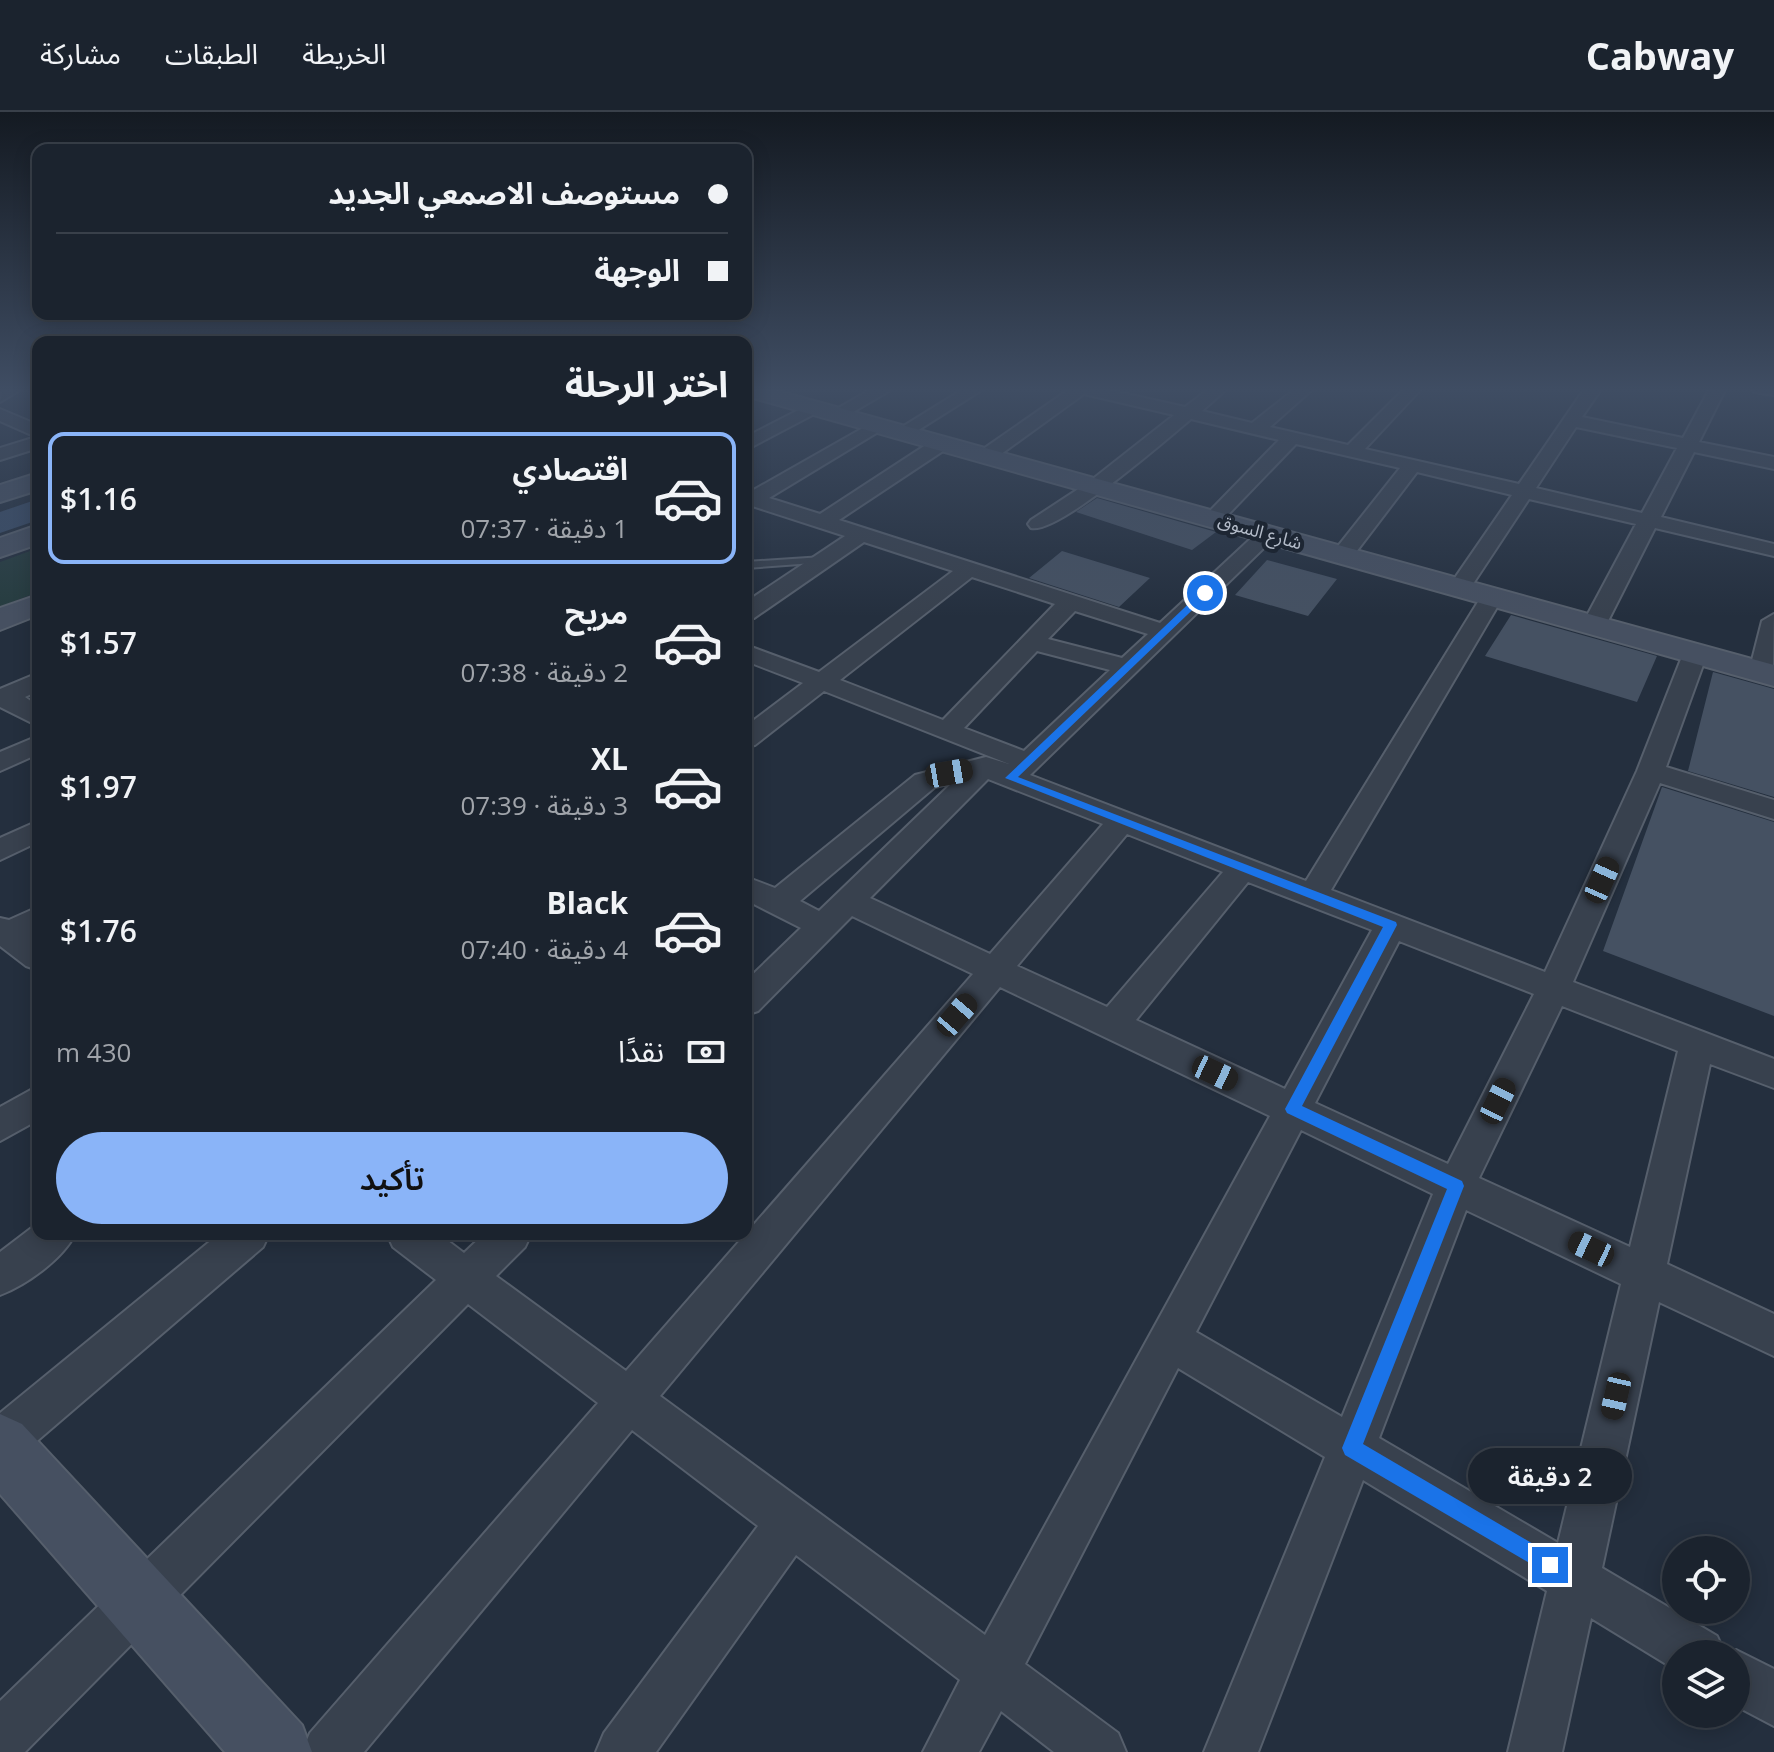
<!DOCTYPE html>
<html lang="ar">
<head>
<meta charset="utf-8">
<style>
	body { margin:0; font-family:"Open Sans","Noto Sans Arabic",sans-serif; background:#282f3a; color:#f1f3f6; direction:rtl; height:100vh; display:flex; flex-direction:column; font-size:30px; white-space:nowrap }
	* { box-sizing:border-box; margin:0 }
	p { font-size:26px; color:#a0a4aa }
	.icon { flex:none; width:44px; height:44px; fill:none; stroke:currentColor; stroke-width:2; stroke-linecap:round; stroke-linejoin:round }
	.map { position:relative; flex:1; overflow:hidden; direction:ltr }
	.drawer { position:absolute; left:32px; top:224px; width:720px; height:904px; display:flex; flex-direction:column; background:#1b232e; border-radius:16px; box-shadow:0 4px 20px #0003,0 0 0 2px #39404a; direction:rtl }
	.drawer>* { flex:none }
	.banner { position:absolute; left:32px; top:32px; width:720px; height:176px; border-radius:16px; box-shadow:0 4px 20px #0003,0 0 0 2px #39404a; direction:rtl; display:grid; align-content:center; height:176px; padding:0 24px; background:#1b232e }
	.tools { position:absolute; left:1662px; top:1424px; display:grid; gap:16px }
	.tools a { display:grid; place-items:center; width:88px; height:88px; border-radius:50%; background:#1b232e; box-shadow:0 4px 20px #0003,0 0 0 2px #39404a; font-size:40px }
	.end { position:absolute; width:36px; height:36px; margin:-18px; border:10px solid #1a73e8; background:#fff; box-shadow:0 0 0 4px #fff }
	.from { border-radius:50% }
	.bubble { position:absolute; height:56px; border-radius:28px; background:#1b232e; box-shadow:0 4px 20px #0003,0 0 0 2px #39404a; font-size:26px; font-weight:600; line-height:56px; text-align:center; direction:rtl }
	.car { position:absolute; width:24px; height:48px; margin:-24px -12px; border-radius:10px; box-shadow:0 0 6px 2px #0007; background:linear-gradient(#222 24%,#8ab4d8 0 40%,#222 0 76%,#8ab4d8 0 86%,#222 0) }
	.banner b { display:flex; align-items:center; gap:28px; height:76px; font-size:30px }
	.banner b+b { border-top:2px solid #39404a }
	.banner i { width:20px; height:20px; background:#f1f3f6 }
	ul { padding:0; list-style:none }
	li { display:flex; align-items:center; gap:24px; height:132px; margin:0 16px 12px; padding:0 8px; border:4px solid transparent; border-radius:16px }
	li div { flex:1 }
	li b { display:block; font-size:30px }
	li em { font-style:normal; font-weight:600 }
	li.active { border-color:#8ab4f8 }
	li>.icon { width:72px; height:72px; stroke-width:1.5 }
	h2 { padding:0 24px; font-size:36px; line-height:96px }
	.pay { display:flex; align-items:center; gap:20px; height:88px; padding:0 24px; font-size:30px }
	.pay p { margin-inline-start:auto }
	.cta { display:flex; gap:16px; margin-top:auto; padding:16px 24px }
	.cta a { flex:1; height:92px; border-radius:48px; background:#8ab4f8; color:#111; font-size:32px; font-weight:600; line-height:92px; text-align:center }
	header { display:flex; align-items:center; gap:48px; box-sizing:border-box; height:112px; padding:0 40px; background:#1b232e; border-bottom:2px solid #39404a }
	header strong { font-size:38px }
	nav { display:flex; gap:44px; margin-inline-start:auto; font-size:28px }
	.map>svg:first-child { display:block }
	.green { fill:#263c3f }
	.water { fill:#394c67 }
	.building { fill:#455162 }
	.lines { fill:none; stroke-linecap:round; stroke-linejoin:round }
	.lane-casing { stroke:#565f6c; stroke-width:4 }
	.street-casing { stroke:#565f6c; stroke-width:4 }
	.secondary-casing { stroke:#565f6c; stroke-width:4 }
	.lane { fill:#38414e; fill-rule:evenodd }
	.street { fill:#38414e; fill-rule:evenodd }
	.secondary { fill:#465061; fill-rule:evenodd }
	.route { fill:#1a73e8 }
	.labels { text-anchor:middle; stroke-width:8; stroke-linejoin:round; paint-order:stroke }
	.far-street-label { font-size:18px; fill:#b4bcc9; stroke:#1d2633 }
</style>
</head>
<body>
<header>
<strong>Cabway</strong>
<nav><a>الخريطة</a><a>الطبقات</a><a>مشاركة</a></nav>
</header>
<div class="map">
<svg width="1774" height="1640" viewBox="0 0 1774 1640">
	<rect width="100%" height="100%" fill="#242f3e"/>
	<path class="green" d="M38,436v44l-38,15v-45z"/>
	<path class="water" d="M38,387v21l-38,13v-21z"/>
	<path class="building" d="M1097,386l119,34 -24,18 -116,-38z
		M1062,439l88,27 -31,29 -90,-29z
		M1267,448l70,19 -29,37 -73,-21z
		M1511,503l146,41 -20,46 -152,-46z
		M1713,560l61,17v108l-86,-26z
		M1662,675l112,35v194l-171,-65z"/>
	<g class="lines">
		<g class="lane-casing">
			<path id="lane" d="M823,445l4,1v4l-81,6v-6z"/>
		</g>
		<g class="street-casing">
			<path id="street" d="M3,276h20l-23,14z
				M873,276h21l-51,30h-12l-3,-4z
				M965,276h20l-76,48 -6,1 -9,-5z
				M1071,276h29l85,19 25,-19h18l-26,23 50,12 44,-35h18l-44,39 78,18 57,-57h17l-57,61 154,35 66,-96h17l-20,29 101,21 27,-50h16l-27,54 75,15v12l-80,-17 -33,65 113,27v12l-119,-28 -49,97 -12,7 -12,-7 54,-101 -107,-25 -62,94 -8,2 -11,-7 64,-93 -95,-23 -67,88 -8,1 -11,-6 69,-87 -104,-24 -76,79 -7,2 -10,-6 3,-4 73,-75 -88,-21c-25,21 -134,116 -160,109l-3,-4 3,-4 58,-38 85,-67 -90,-21 -91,66h-14v-8zM1576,315l101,21 -35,65 -106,-25z
				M1751,276h23v7l-20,-3z
				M814,290l6,1v8l-74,39v-13z
				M0,297l38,16v23l-38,12v-12l36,-11 -36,-16z
				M877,308l9,5 -3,4 -114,69 51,16 115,-75h14v8l-110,73 321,103 100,-93h14l4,4 -4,4 -244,237 276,106 175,-284 11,-7 8,2 3,5 -172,293 214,82 92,-201 46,-117 12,-7 12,7 -41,113 108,33v19l-114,-36 -87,199 201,77v29l-64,-24 -43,200 107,50v42l-115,-54 -57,266 115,68 8,18h-49v16l-85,-52 -29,134h-54l39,-161 -184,-111 -105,272h-54l121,-295 -147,-89 -153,296 93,69 8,19h-72l-53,-41 -22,41h-56l37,-72 -164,-125 -140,197h-60l8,-19 154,-207 -126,-96 -268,322h-62l8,-19 288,-330 -130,-99 -443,448h-25v-51l436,-421 -43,-33 -6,-13h52l25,19 20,-19h47l-6,13 -29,29 130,95 347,-397 -121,-58 -94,95 -12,4v-34l55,-53 -55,-28v-23l29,11 140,-113 71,-18 23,7 -185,-73 -69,54 -9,2v-21l57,-43 -57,-22v-16l73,27 134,-101 -89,-29 -110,76 -8,2v-18l99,-66 -99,-32v-13l4,1zM972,465l83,27 -112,116 -103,-40zM1075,499l73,23 -26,24 -74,-19zM1037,539l73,19 -86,81 -60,-23zM988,667l115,45 -113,130 -120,-56zM952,671l-133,128 -19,-10 135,-114zM1127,722l96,38 -116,135 -90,-41zM1248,770l124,48 -87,159 -149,-69zM1399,829l135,53 -86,170 -133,-61zM1000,875l270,129 -285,519 -325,-239zM1562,894l116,45 -48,196 -151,-69zM1301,1018l132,64 -91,223 -146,-85zM1466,1098l155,74 -63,259 -179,-105z
				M1774,502l-1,58 -3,5h-18l-3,-5 13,-51z
				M38,561v18l-13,6 13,9v20l-38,-19v-18z
				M38,624v18l-38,17v-19z
				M38,709v21l-38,18v-22z
				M38,795v25l-6,4 6,5v29l-12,-4 -26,-20v-28l9,2z
				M38,974v34l-38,21v-34z
				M38,1111v11h37c-12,25 -49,51 -75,61v-43z
				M219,1122h50l-6,13 -247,212 -16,7v-53z
				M1736,1538l38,19v57l-38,-20v-52h-10z"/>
		</g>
		<g class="secondary-casing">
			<path id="secondary" d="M746,276h21l1007,277v21l-1028,-290z
				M38,361v17l-38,12v-17z
				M38,413v19l-38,13v-19z
				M38,483v20l-38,15v-22z
				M0,1302l22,10 280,301 10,27h-87l-225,-258z"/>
		</g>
		<use href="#lane" class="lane"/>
		<use href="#street" class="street"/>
		<use href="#secondary" class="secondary"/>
	</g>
	<linearGradient id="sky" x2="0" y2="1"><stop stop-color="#141a22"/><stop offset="0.55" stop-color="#3f4d63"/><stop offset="1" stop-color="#3f4d63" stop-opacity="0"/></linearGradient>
	<rect width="1774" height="505" fill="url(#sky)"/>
	<path class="route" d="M1202,479l8,2 -192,184 378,145 1,3 -95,181 160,75 2,5 -101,258 194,114 3,7 -3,7 -7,3 -205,-120 -3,-7 105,-259 -160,-76 -2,-4 98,-182 -378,-149z"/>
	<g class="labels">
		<g class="far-street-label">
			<text transform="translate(1260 420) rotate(16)" y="6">شارع السوق</text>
		</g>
	</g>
</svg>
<div class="tools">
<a><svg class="icon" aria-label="locate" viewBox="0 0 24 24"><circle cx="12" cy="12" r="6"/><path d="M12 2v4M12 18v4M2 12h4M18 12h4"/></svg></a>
<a><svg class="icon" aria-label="layers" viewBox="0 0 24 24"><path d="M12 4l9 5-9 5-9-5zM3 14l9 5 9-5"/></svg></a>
</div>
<i class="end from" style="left:1205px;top:481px"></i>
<i class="end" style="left:1550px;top:1453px"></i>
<div class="bubble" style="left:1468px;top:1336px;width:164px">2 دقيقة</div>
<i class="car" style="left:949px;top:661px;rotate:80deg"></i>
<i class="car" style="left:1602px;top:768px;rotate:24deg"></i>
<i class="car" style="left:957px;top:903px;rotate:41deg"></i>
<i class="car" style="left:1215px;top:961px;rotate:115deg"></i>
<i class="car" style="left:1498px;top:989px;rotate:26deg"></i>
<i class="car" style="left:1591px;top:1137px;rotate:295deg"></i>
<i class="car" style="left:1616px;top:1284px;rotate:193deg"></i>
<div class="banner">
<b><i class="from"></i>مستوصف الاصمعي الجديد</b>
<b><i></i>الوجهة</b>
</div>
<section class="drawer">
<h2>اختر الرحلة</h2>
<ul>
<li class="active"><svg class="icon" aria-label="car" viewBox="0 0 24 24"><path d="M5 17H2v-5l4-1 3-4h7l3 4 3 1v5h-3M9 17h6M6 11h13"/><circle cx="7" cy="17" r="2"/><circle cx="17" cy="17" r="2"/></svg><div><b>اقتصادي</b><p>1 دقيقة · 07:37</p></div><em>$1.16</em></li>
<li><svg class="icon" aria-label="car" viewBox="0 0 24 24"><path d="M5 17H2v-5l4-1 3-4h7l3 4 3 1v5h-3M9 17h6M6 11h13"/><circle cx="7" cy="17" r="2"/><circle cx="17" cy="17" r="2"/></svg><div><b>مريح</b><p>2 دقيقة · 07:38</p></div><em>$1.57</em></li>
<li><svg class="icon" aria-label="car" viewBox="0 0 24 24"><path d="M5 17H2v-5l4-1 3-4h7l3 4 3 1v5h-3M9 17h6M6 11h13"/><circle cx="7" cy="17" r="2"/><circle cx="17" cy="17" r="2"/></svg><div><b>XL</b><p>3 دقيقة · 07:39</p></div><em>$1.97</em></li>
<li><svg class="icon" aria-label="car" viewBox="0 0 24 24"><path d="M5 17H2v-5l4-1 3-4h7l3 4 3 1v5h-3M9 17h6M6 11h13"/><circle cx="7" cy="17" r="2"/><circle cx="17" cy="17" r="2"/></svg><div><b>Black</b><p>4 دقيقة · 07:40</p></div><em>$1.76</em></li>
</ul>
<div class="pay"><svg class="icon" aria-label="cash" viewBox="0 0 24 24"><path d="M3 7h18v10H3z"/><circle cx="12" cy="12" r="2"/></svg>نقدًا<p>430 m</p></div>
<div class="cta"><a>تأكيد</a></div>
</section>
</div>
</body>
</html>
